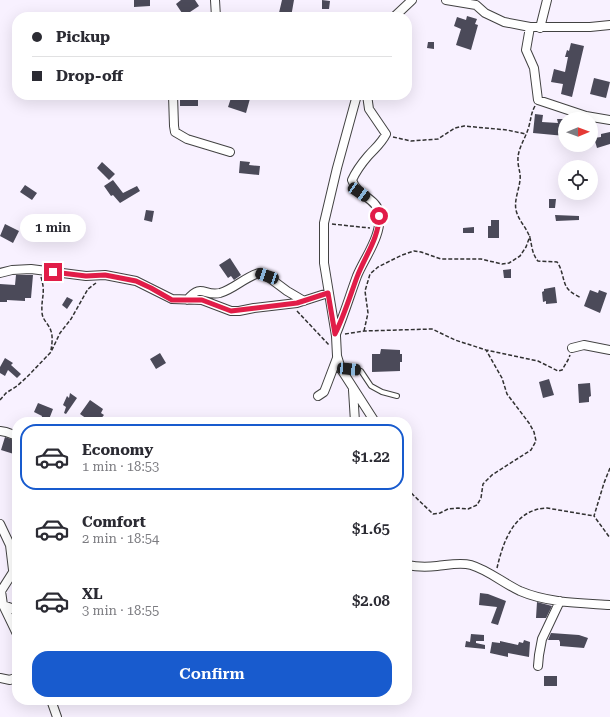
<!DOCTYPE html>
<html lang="en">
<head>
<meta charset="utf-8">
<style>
	body { margin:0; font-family:"Roboto Serif",serif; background:#f7f7f7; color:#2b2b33; height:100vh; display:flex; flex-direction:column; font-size:15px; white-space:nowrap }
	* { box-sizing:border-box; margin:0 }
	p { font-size:13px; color:#7c7c81 }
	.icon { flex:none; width:22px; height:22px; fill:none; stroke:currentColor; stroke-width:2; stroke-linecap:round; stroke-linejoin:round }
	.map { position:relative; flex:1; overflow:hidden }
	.drawer { position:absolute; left:12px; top:417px; width:400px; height:288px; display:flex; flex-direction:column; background:#fff; border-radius:16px; box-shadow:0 4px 16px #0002 }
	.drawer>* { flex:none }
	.top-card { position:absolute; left:12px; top:12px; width:400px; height:88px; border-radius:16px; box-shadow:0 4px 16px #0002; display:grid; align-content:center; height:88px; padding:0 20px; background:#fff }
	.needle { width:26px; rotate:89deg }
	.controls { position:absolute; left:558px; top:112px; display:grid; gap:8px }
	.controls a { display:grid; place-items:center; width:40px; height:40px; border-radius:50%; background:#fff; box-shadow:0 4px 16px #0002; font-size:20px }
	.end { position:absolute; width:18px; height:18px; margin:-9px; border:5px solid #e11d48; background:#fff; box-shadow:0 0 0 2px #fff }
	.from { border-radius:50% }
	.bubble { position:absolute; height:28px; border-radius:14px; background:#fff; box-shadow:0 4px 16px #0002; font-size:13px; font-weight:600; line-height:28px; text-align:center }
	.car { position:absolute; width:12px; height:24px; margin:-12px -6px; border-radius:5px; box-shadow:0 0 3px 1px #0007; background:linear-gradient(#222 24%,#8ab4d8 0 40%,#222 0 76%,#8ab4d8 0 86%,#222 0) }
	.top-card b { display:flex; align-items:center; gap:14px; height:38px; font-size:15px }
	.top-card b+b { border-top:1px solid #e1e1e2 }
	.top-card i { width:10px; height:10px; background:#2b2b33 }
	ul { padding:7px 0 0; list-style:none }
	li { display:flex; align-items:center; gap:12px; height:66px; margin:0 8px 6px; padding:0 12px; border:2px solid transparent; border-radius:16px }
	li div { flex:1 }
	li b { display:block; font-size:15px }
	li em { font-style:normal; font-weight:600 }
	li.active { border-color:#185bce }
	li>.icon { width:36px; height:36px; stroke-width:1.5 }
	.primary-button { display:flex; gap:8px; margin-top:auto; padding:8px 20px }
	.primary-button a { flex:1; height:46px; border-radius:16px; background:#185bce; color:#fff; font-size:16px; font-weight:600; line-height:46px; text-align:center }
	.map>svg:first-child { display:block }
	.building { fill:#4b4a59 }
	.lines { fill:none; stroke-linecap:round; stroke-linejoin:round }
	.service-casing { stroke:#424242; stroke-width:6 }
	.minor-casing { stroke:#424242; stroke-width:10 }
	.path { stroke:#313131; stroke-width:1.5; stroke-dasharray:4 2; stroke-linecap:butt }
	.service { stroke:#fff; stroke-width:4 }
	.minor { stroke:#fff; stroke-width:8 }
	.route { stroke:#e11d48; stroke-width:5 }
</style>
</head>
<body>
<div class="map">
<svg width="610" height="717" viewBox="0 0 610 717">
	<rect width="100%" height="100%" fill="#f8f1ff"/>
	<path class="building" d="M134,0h16v6l-16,1z
		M181,0h14l4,6 -15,10 -8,-12z
		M282,0h12l-3,17h-13z
		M322,0l8,1 -1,8h-7z
		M467,16l10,3 -2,5 3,1 -7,25 -15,-5 5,-16 -7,-3 3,-9 9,3z
		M428,42h6v7l-7,-1z
		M571,43l13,3 -12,51 -11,-3 2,-10 -12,-2 3,-13 11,3 3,-15h-3l2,-7 2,1z
		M594,78l16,4 -4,16 -16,-4z
		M180,95h18v11h-18z
		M232,95h19l-5,18 -18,-6z
		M535,114l8,1 -1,7 16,1 -1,-4h8v17l-32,-3z
		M610,132v12l-13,4 -3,-10 7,-1v-3z
		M240,161l10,1 -1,3 11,1 -1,9 -20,-2z
		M102,162l13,12 -6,6 -12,-12z
		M113,180l10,13 14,-7 3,5 -20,12 -7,-8 -2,1 -7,-10z
		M25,185l12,8 -5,7 -12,-8z
		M549,199h7l-1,9h-6z
		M146,210l8,1 -2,11 -8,-2z
		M555,215l24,1v4l-23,1z
		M491,220h8v18h-11v-12h3z
		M5,224l14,7 -6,12 -13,-7z
		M474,227v6h-11v-5z
		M230,258l11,17 -7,5 -3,-4 -3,2 -9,-13z
		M511,269v9h-7l-1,-8z
		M16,275h17l-2,23h-6v3l-18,-1v2h-7v-18l15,1z
		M555,287l2,16 -11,1v-3l-3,1 -1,-10 2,-1v-2z
		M590,290l8,3 1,-3 8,3 -7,20 -16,-7z
		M67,297l6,3 -6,9 -5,-4z
		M381,349l19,1v4h2v8h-2v9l-28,1v-18h8z
		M160,353l6,10 -10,6 -6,-10z
		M5,358l8,5 -2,2 10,9 -4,4 -9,-8 -3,6 -5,-3v-6z
		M549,379l5,16 -11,3 -4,-16z
		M590,383l1,13 -2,1v5l-10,1 -1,-19z
		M70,393l7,5 -11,16 -2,-1 2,-6 -3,-2 4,-9 2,2z
		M90,400l13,9 -2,4 3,2 -6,7h-13l2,-3 -7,-5z
		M38,403l15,6 -5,13 -7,-1 1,-5 -8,-4z
		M5,437l12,4v14l-16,-5z
		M480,593l8,1 18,7 -8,24 -7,-2 6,-16 -18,-2z
		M537,602l15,4 -6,12h-10z
		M551,633l28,2 9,3 -4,10 -24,-2v-4l-1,-2h-11z
		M471,634l13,1v6h-8v2l9,2v4l-20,-2 1,-6 4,1z
		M524,640l6,2 -1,15 -21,-4v4l-18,-4 2,-11 8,1v-2l18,4 1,-3 4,1z
		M544,676h13v10h-13z"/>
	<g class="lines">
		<g class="service-casing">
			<path id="service" d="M341,369l20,2 10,15 11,6 15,4"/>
		</g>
		<g class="minor-casing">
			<path id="minor" d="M215,0l1,17
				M446,0l30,5 9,8 19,9 26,5h60l20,-2
				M394,17l18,-17
				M530,27l-4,23 8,18 4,32 48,16 24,4
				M540,28l7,-28
				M173,95l1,31 1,6 12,7 43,13
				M357,95l-20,73 -13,55v40l12,73 1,20 4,13 34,53
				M0,273l12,-3 19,-1 55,7 19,-1 31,6 36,18 30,1 29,11h8l15,-3 43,-5 31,-10
				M187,300c15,-18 17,-3 33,-7 14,-4 25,-16 39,-20l8,3 20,15 17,10
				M336,334c8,-19 14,-39 21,-58 8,-19 26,-42 22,-64 -3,-14 -22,-16 -27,-32 4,-9 10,-17 16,-24 7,-8 13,-12 18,-22l-17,-25 -2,-14
				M572,348l12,-3 26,5
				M353,390l2,32
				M318,396l6,-4 2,-5 11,-29
				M0,431l6,1 11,4
				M0,524l10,21 3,25
				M407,565c10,2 20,2 30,1 11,-1 23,-4 34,-1 17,5 32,18 49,26 28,12 60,12 90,14
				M17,566l-16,25 2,14 14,29
				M3,605l14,5
				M538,666l1,-11 3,-16 18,-38
				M0,678l10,2 7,-3
				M51,700l6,17"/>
		</g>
		<path class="path" d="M535,106c-4,7 -4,13 -6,20 -3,12 -12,23 -11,35 0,7 3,12 2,19 -1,10 -6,20 -4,30 2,10 11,18 14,28 2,8 2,16 8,23l19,1c7,9 5,23 13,29 3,3 8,5 11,7
			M393,137l18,4 27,-2 17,-11 9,-2 43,4 19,4
			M332,224l38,4
			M41,277c5,16 0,21 1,35 0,8 7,12 9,19 2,6 1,13 0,19
			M297,311l32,34
			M364,331l4,-18 -3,-22 5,-17 8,-7 24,-12 12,-4 7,1 20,7h40l21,5 7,-1 11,-7 6,-9 4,-11
			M345,334l19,-3 68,-2 23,11 31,10 52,11 20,10 4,-1 6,-10 2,-5
			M0,400l6,-7 11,-7 10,-9 24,-25 9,-19 11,-14 17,-30 8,-6
			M610,468l-6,15 -10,33 16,22
			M407,489l26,25 7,-1 8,-4 10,-1 10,1 9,-4 4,-7 2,-14 9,-9 39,-25 5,-9 -2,-9 -5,-9 -22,-29 -5,-16 -16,-28
			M497,568c6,-26 17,-59 50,-60l47,8"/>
		<use href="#service" class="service"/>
		<use href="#minor" class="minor"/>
	</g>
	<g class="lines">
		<path class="route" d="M53,272l33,4 19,-1 31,6 15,7 21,12h30l29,11 66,-8 31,-10 7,41c9,-18 15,-38 22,-57 8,-21 22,-39 22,-61"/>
	</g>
</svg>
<div class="controls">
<a><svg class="needle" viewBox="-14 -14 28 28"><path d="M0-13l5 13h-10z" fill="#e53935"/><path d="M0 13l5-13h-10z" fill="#7c7c81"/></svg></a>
<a><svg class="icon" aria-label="locate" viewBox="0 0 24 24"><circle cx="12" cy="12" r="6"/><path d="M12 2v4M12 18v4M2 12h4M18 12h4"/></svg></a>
</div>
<i class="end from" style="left:379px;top:216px"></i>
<i class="end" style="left:53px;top:272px"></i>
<div class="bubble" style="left:20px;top:214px;width:66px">1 min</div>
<i class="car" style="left:359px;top:192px;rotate:124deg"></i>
<i class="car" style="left:267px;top:276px;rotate:289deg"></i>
<i class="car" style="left:349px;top:369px;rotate:95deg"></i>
<div class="top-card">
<b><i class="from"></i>Pickup</b>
<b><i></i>Drop-off</b>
</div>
<section class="drawer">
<ul>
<li class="active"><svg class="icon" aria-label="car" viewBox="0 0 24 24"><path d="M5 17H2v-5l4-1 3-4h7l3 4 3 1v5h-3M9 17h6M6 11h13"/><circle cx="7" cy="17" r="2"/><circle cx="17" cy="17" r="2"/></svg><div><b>Economy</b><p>1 min · 18:53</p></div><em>$1.22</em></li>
<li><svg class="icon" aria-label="car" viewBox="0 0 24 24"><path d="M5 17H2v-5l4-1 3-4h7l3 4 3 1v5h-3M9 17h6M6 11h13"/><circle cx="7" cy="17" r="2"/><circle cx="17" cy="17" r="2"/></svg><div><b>Comfort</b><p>2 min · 18:54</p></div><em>$1.65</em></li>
<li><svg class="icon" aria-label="car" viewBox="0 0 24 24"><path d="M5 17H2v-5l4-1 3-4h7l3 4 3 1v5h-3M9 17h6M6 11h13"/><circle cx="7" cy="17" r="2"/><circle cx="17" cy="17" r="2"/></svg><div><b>XL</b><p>3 min · 18:55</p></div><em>$2.08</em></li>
</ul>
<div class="primary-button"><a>Confirm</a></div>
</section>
</div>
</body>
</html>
